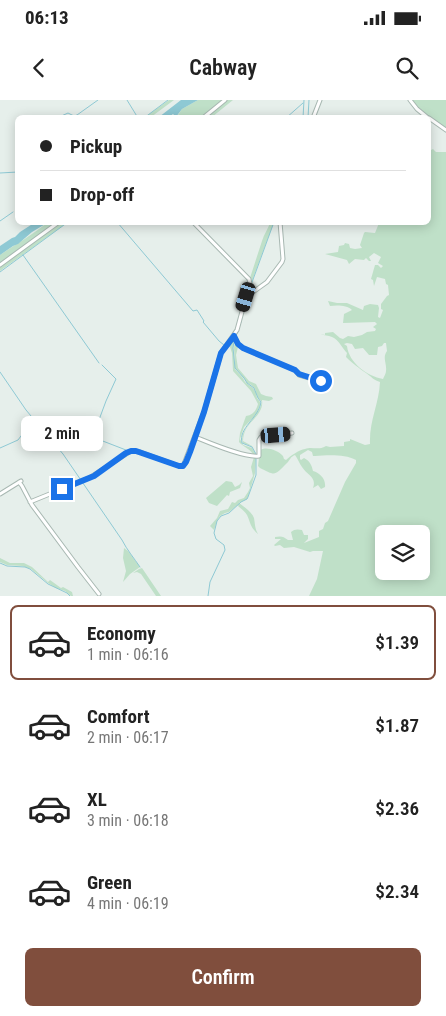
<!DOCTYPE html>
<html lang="en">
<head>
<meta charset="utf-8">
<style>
	body { margin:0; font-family:"Roboto Condensed",sans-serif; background:#f6f6f6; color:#222; height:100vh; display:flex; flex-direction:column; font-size:19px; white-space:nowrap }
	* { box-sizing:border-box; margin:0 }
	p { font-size:16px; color:#767676 }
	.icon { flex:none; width:28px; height:28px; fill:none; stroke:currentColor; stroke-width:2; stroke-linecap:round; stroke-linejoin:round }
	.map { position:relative; height:496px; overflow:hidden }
	.details { display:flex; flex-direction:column; background:#fff; flex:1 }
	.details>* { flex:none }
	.hud { position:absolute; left:15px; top:15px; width:416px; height:110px; border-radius:8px; box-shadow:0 2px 12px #0003; display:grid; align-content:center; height:110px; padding:0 25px; background:#fff }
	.tools { position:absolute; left:375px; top:425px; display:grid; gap:10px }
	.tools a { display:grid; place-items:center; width:55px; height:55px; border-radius:8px; background:#fff; box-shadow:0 2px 12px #0003; font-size:25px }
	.end { position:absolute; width:22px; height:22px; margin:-11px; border:6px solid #1a73e8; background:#fff; box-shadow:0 0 0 2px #fff }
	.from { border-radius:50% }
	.bubble { position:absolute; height:35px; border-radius:8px; background:#fff; box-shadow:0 2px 12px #0003; font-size:16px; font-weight:600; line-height:35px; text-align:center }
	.car { position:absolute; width:15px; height:30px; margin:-15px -8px; border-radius:6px; box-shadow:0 0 4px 1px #0007; background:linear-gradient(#222 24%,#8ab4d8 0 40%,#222 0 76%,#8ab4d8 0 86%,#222 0) }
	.hud b { display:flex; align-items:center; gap:18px; height:48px; font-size:19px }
	.hud b+b { border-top:1px solid #e0e0e0 }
	.hud i { width:12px; height:12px; background:#222 }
	ul { padding:9px 0 0; list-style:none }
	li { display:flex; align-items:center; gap:15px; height:75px; margin:0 10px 8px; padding:0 15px; border:2px solid transparent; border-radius:8px }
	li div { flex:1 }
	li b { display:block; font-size:19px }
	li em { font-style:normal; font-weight:600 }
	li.current { border-color:#804e3d }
	li>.icon { width:45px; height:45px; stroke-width:1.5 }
	.action { display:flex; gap:10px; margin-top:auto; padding:10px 25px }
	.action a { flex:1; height:58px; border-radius:8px; background:#804e3d; color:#fff; font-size:20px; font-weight:600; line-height:58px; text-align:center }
	.status { display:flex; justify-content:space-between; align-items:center; height:35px; padding:0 25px; background:#fff; direction:ltr }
	.status svg { height:14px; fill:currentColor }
	header { display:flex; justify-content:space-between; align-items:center; height:65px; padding:0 25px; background:#fff; font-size:22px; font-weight:600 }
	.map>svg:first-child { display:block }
	.green { fill:#bfe0c8; fill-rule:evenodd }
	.water { fill:#8ec9d4 }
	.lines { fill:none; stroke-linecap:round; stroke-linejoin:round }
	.stream { stroke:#8ec9d4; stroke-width:1 }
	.street-casing { stroke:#a8b8b2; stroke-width:5 }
	.street { stroke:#fff; stroke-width:3 }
	.route { stroke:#1a73e8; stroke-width:6 }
</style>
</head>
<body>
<div class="status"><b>06:13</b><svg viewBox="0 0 49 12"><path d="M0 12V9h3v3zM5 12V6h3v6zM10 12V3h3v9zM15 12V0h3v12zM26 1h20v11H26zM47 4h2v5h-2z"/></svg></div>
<header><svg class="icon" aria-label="back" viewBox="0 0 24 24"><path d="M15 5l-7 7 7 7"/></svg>Cabway<svg class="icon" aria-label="search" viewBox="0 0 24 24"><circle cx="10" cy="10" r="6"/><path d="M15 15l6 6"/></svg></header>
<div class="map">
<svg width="446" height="496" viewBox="0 0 446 496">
	<rect width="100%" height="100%" fill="#e6efeb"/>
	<path class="green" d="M169,0h5l-23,17h-6z
		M198,0h25l-22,17 -25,1 6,-9z
		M226,0h7l-21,17 -8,1z
		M410,0h36v29l-24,-17z
		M433,49l3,3h10v444h-137l8,-17 6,-28h-10l-3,1 -16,-5 -10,1 -4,-3 -5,1 -1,-1 7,-6h-6v-2c6,-1 8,-1 13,3h5l-2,-8c3,-3 7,-3 11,-2l2,5h4v4l-4,4 15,-6v-6l4,-2 2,-6 3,-2 17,-39 11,-19v-3c-11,-6 -28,-5 -41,-4h-2l-1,-4 -4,-2 -8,5v4l1,1 3,-2c6,3 8,8 9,13 7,2 13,8 12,16l-4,2 -3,-4 -5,3c4,-11 -6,-13 -11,-21 -3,-4 -4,-8 -7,-12 -5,2 -5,5 -8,8 -13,13 -11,13 -27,5l-2,-2 2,-16c6,-4 18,0 23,6l1,3 2,1c4,-4 13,-10 19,-11 8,-3 12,2 21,-3l4,1 14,-1v-4l6,-1v-2l15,6 5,-1c-1,-23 9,-40 10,-62 -8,-3 -8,-5 -14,-9 -7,-5 -13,-9 -20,-16l1,-4c-5,-5 -8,-13 -15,-16 -4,-2 -7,-1 -12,-3l5,1v-2l8,-1 7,6 3,1 5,-3 6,1 8,-2 5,-3 8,-1 1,-2 -3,-2 4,-3 -2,-2 -32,1 1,-9 8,-4c-5,-5 -15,-5 -22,-4l-2,-5 9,2h10l16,7 1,-4 6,-2 8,1 1,3 -1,9 2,1 3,-8 -2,-1v-5l6,-8 2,-1 -1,-10 -2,-1 -1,-5 -8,-2 -3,9 -1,-6 -2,-1 4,-14h3l3,3 2,-2 -5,-3 3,-6 -7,-4 -5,4 2,4h-2l-3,-3 -2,2 -9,-1 -6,5 -2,-4 -22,-6 13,-2 1,-6 5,-1 1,-2 4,1 1,4 5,1 7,-1 -2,-3 4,-12 1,-1 10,1 4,-10 50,-1v-71zM347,243l5,1 3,5 8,-1 6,7h8l1,-8 4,-1 2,-3h2l1,8c-5,7 0,12 -1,20 0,3 -2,5 -3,8 -16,-3 -34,-16 -36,-33l-3,-2zM384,434h37v37h-37z
		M47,123h11l-58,41v-9c16,-11 32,-20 47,-32z
		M61,123h6l-67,48v-4z
		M270,123h4l-9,23 -17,46 4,-13 -2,-1c4,-12 8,-25 12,-37 2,-7 6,-12 8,-18z
		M233,238l1,2 -1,8 2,21 8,9 2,4 8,6 3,4 1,6 4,5 -5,12 -12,12 -4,12 3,6 9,3 4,6v2h-2c-3,-7 -11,-9 -15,-14l1,-9 6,-17c7,-1 10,-5 12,-12l-7,-13 -18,-20 -1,-18 -2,-6 -3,-2z
		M235,240l3,7 -2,8 2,13 11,13 7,3 5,10 5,2 6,1 1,2 -4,2 -7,-1c2,13 -10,19 -16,29 -2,4 -3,8 -3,12l9,5 2,3 -3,-3 -8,-3c-5,-13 16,-26 19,-41l-4,-4 -3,-9 -4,-4 -4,-2 -3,-5 -9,-10 -1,-20z
		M254,357h2l-1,16 -6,21 -2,5 -8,4c5,4 13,9 15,15 1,6 1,11 4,16 -8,-7 -7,-10 -11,-19 -2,-4 -6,-6 -9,-9l1,-2 -10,8 -4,1 -5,3 -3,5 -3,9 -4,-4 7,-8 3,-7 8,-2 4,-7 3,1 3,-3 6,-2 4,-6 2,-4 -1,-5 4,-7 -2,-9z
		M226,381l6,1 3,5 4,-2 3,-3 -2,6 -10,4 -1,4 -2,-1 -10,11 -8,-3 -3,-5z
		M124,448l4,3 12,16 -10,7 -7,8 3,-11 -3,-13z
		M0,458l10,5h14l8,4 16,15 2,-2 11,8 2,-1 9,5 1,4h-2l-6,-5 -9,-3 -8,-5 -17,-14 -9,-3 -15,-1 -7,-3z
		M142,468l19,28h-5l-15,-22 -4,-2 -4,1 6,-4z"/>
	<path class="water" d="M181,0h17l-16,9 -6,8 -3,-3 -4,3h-10z
		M34,123h13l-15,9 -14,12 -5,2 -13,9v-9l12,-8 3,-1 5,-5z
		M33,326l4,2 5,8 -13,12 -6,-6 2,-10 1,1z"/>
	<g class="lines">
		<path class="stream" d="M127,0l11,18
			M57,18l11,-5 6,3 3,-1 21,-15
			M144,18l24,-18
			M286,18l17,-15
			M303,18l1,-18
			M308,18l1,-18
			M0,73l18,-1
			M0,121l13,-9
			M117,122l76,89 4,-1 7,11 -1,1 16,19 5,4
			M23,155l76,108
			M0,172l68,-50
			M251,185l23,-63
			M236,236l5,-14
			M234,241l-1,7 2,20 9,10 3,5 7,5 4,10 3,4c-2,16 -23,26 -19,41l10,4 4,7
			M102,265l14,14 -10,22 -13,35 2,2 31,12
			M0,272l26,38 37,44 59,86c5,10 12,18 18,27
			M0,348l18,-8 15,-20
			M0,463l7,3 18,1 5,2 18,15 19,9 3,3
			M208,496l2,-14 15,-32 -1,-5 -8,-6 -2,-6 3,-12 4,-5 8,-3 12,-11 6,-3 1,-2 8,-22v-16"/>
		<g class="street-casing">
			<path id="street" d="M410,0l7,9 11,9
				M203,18l22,-18
				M313,18l7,-18
				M429,18l17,12
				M193,122l56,57 1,5 -4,13
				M0,165l59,-43
				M233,236l5,8 5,4 52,22 4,5 31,9
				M195,337c15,6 49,21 64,19v-16l2,-3 31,-4
				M19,382l3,4 10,19 46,62 21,27
				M0,394l21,-13
				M30,402l59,-24 42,-27 9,1 39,14h4l1,-2 20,-52 17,-59 16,-23 9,-33 21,-15 15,-20 1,-3 -3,-37"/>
		</g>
		<use href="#street" class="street"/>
	</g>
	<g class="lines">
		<path class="route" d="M62,389l32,-13 32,-23 5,-2h5l43,15h4l3,-4 4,-10 14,-40 17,-59 13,-17 4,8 5,4 52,22 4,4 22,7"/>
	</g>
</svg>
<div class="tools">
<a><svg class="icon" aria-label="layers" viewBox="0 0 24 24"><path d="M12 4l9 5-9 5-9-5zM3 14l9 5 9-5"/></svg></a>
</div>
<i class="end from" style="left:321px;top:281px"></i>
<i class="end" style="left:62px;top:389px"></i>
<div class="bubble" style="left:21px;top:316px;width:82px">2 min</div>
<i class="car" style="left:246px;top:197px;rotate:197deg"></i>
<i class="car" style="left:276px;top:335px;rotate:85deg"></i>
<div class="hud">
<b><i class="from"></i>Pickup</b>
<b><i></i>Drop-off</b>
</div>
</div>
<section class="details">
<ul>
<li class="current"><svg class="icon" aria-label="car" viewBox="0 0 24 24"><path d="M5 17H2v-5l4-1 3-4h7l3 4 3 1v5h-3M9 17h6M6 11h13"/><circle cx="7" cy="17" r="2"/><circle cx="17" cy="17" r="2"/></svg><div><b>Economy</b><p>1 min · 06:16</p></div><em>$1.39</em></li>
<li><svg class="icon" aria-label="car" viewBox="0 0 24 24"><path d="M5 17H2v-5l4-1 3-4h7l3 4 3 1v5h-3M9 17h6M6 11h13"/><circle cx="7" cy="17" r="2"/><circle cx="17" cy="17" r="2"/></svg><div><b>Comfort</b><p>2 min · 06:17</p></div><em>$1.87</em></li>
<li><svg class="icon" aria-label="car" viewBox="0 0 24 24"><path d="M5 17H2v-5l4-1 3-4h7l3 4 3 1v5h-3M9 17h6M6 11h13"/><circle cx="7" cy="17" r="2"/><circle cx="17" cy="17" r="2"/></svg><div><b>XL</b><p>3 min · 06:18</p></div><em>$2.36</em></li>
<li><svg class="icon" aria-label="car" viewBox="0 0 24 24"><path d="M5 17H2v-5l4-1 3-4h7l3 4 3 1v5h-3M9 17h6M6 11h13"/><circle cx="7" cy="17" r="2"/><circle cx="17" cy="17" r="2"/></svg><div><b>Green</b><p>4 min · 06:19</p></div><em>$2.34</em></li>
</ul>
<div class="action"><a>Confirm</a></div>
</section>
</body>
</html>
